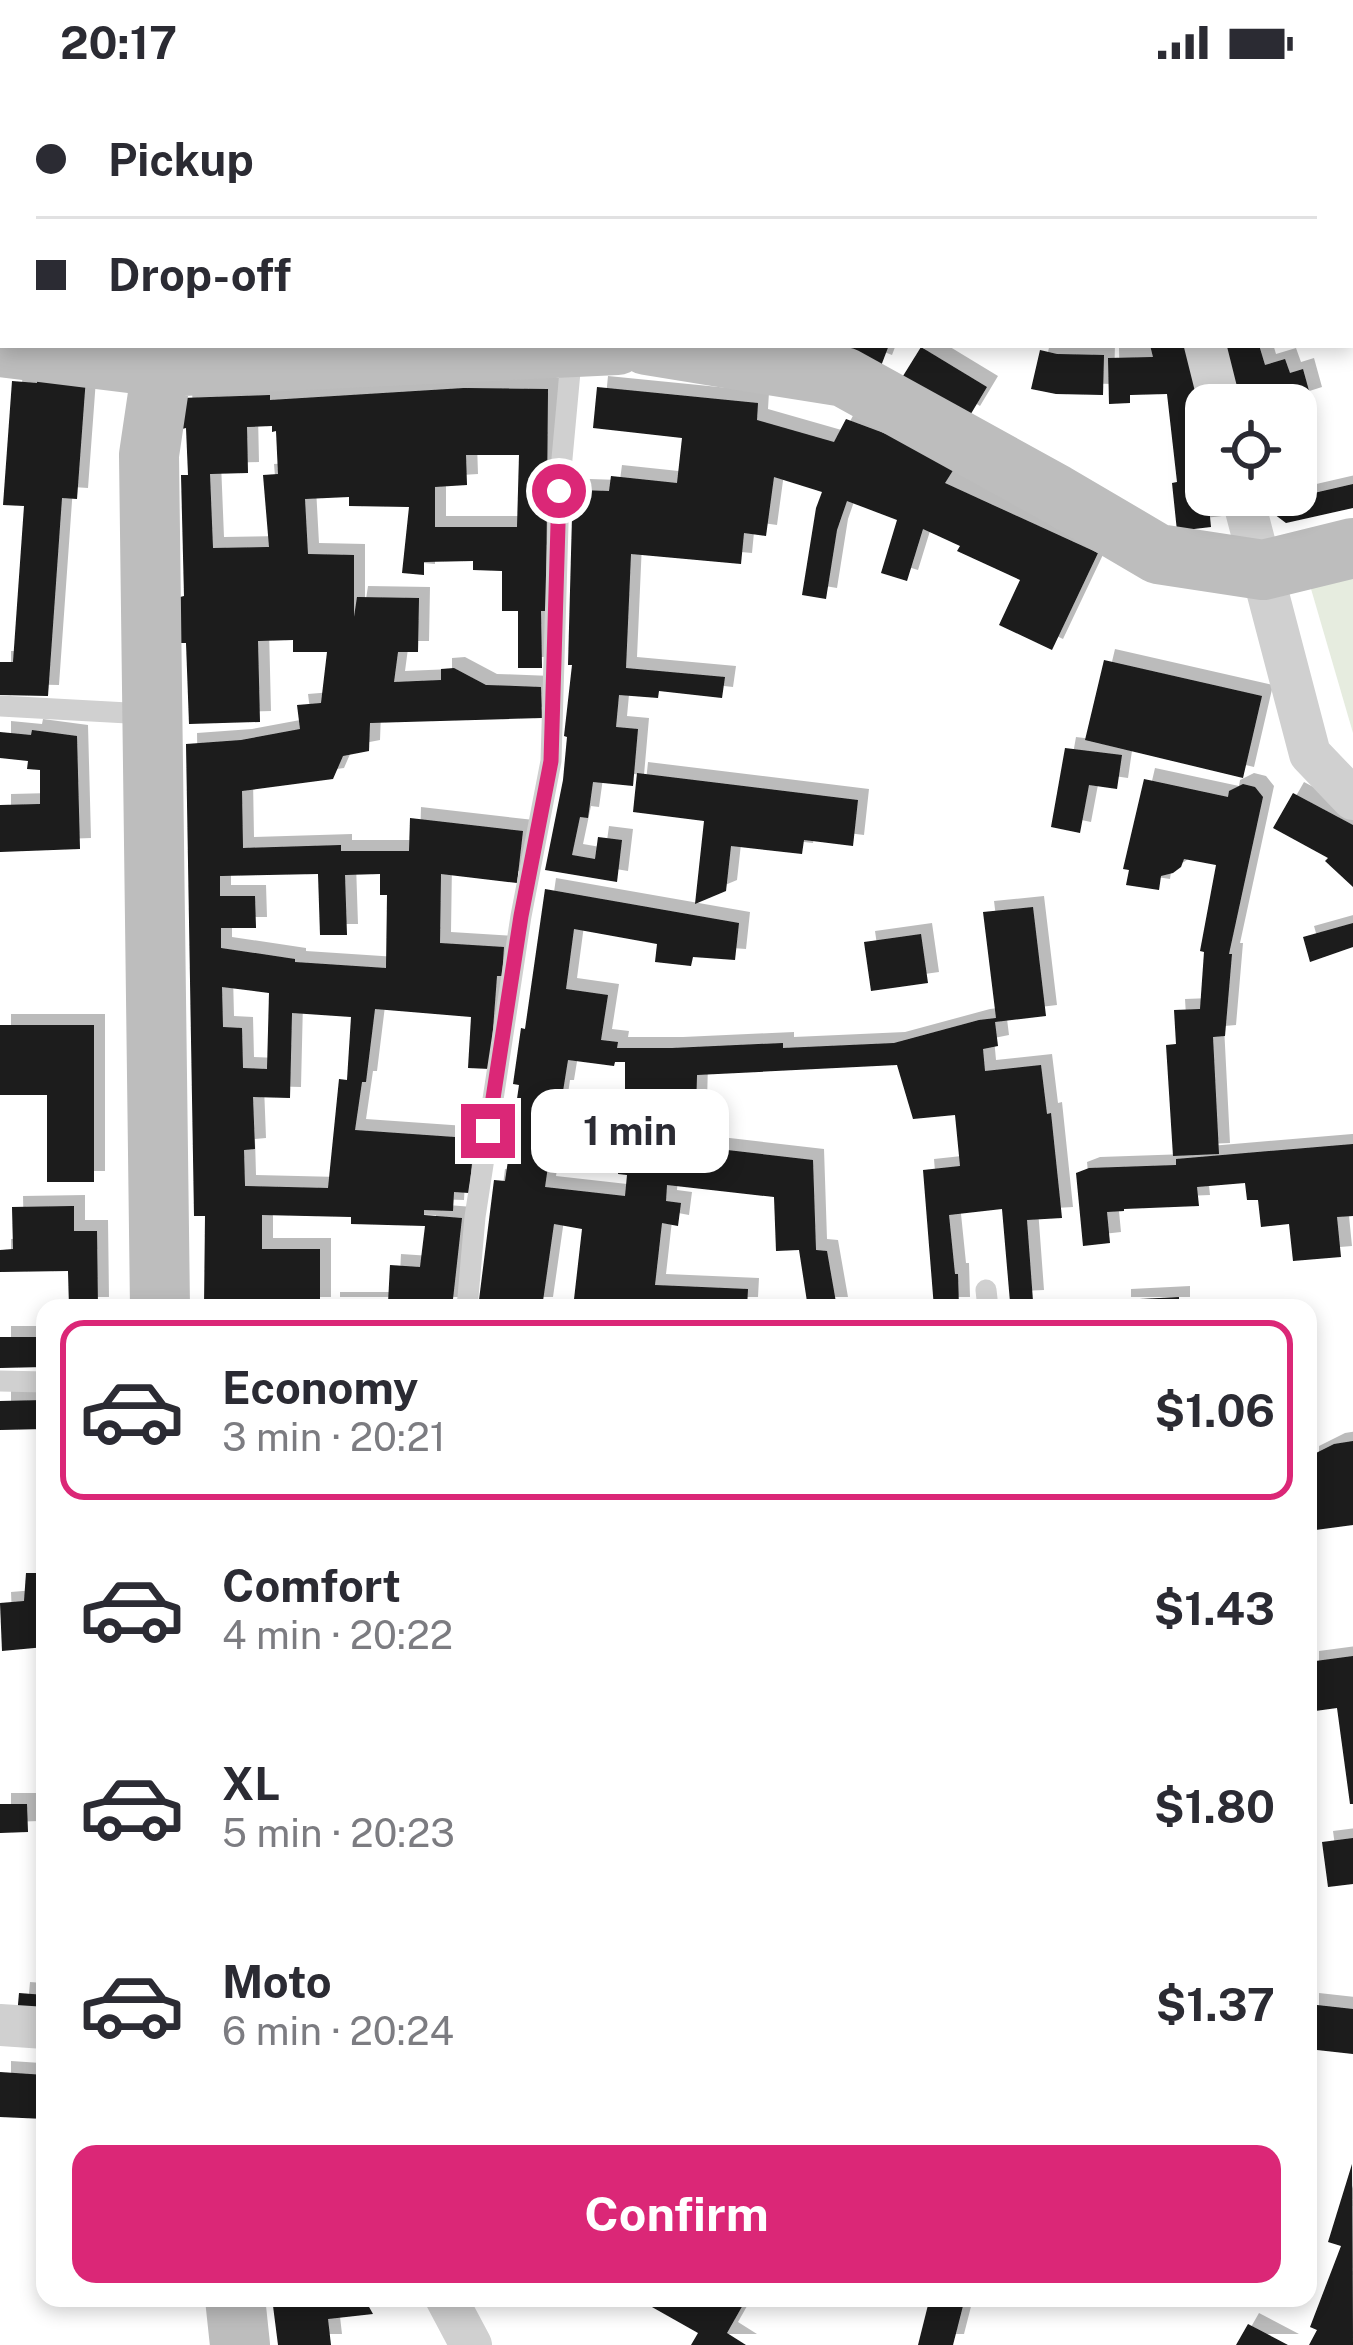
<!DOCTYPE html>
<html lang="en">
<head>
<meta charset="utf-8">
<style>
	body { margin:0; font-family:"Public Sans",sans-serif; background:#f7f7f7; color:#2b2b33; height:100vh; display:flex; flex-direction:column; font-size:45px; white-space:nowrap }
	* { box-sizing:border-box; margin:0 }
	p { font-size:39px; color:#7c7c81 }
	.icon { flex:none; width:66px; height:66px; fill:none; stroke:currentColor; stroke-width:2; stroke-linecap:round; stroke-linejoin:round }
	.map { position:relative; flex:1; overflow:hidden }
	.drawer { position:absolute; left:36px; top:1215px; width:1281px; height:1008px; display:flex; flex-direction:column; background:#fff; border-radius:24px; box-shadow:0 6px 18px #0003 }
	.drawer>* { flex:none }
	.guide { position:absolute; left:0px; top:0px; width:1353px; height:264px; box-shadow:0 6px 18px #0003; display:grid; align-content:center; height:264px; padding:0 36px; background:#fff }
	.controls { position:absolute; left:1185px; top:300px; display:grid; gap:24px }
	.controls a { display:grid; place-items:center; width:132px; height:132px; border-radius:24px; background:#fff; box-shadow:0 6px 18px #0003; font-size:60px }
	.end { position:absolute; width:54px; height:54px; margin:-27px; border:15px solid #db2777; background:#fff; box-shadow:0 0 0 6px #fff }
	.from { border-radius:50% }
	.bubble { position:absolute; height:84px; border-radius:24px; background:#fff; box-shadow:0 6px 18px #0003; font-size:39px; font-weight:700; line-height:84px; text-align:center }
	.guide b { display:flex; align-items:center; gap:42px; height:114px; font-size:45px }
	.guide b+b { border-top:3px solid #e1e1e2 }
	.guide i { width:30px; height:30px; background:#2b2b33 }
	ul { padding:21px 0 0; list-style:none }
	li { display:flex; align-items:center; gap:36px; height:180px; margin:0 24px 18px; padding:0 12px; border:6px solid transparent; border-radius:24px }
	li div { flex:1 }
	li b { display:block; font-size:45px }
	li em { font-style:normal; font-weight:700 }
	li.on { border-color:#db2777 }
	li>.icon { width:108px; height:108px; stroke-width:1.5 }
	.action { display:flex; gap:24px; margin-top:auto; padding:24px 36px }
	.action a { flex:1; height:138px; border-radius:24px; background:#db2777; color:#fff; font-size:48px; font-weight:700; line-height:138px; text-align:center }
	.status { display:flex; justify-content:space-between; align-items:center; height:84px; padding:0 60px; background:#fff; direction:ltr }
	.status svg { height:33px; fill:currentColor }
	.map>svg:first-child { display:block }
	.green { fill:#e6ecdf }
	.building { fill:#1a1a1a; fill-rule:evenodd; filter:url(#shadow) }
	.lines { fill:none; stroke-linecap:round; stroke-linejoin:round }
	.lane { stroke:#d0d0d0; stroke-width:21 }
	.street { stroke:#d0d0d0; stroke-width:42 }
	.secondary { stroke:#bdbdbd; stroke-width:60 }
	.route { stroke:#db2777; stroke-width:15 }
</style>
</head>
<body>
<div class="status"><b>20:17</b><svg viewBox="0 0 49 12"><path d="M0 12V9h3v3zM5 12V6h3v6zM10 12V3h3v9zM15 12V0h3v12zM26 1h20v11H26zM47 4h2v5h-2z"/></svg></div>
<div class="map">
<svg width="1353" height="2261" viewBox="0 0 1353 2261">
	<defs>
		<filter id="shadow"><feDropShadow dx="11" dy="-11" stdDeviation="0" flood-color="#0004"/></filter>
	</defs>
	<rect width="100%" height="100%" fill="#fff"/>
	<path class="green" d="M1353,491v158l-44,-151z"/>
	<path class="building" d="M828,261h61l-8,21z
		M1150,261h34l14,49 13,133 -34,4 -5,-48 5,-1 -10,-88 -37,1v8l-21,1 -1,-46 45,-1z
		M1223,261h36l6,20 20,-6 5,14 13,-4 8,29 -22,7h-47z
		M921,263l66,40 -18,30 -66,-41z
		M1040,266l17,4 47,1 -1,40 -47,-1 -25,-5z
		M38,289l48,4 -9,122 -15,-1 -14,198 -48,-1v-33h13l11,-156 -21,-1 9,-124 25,2z
		M597,303l161,16 -1,17 77,22 12,-23 113,42 -14,22 153,70 -46,97 -53,-25 21,-45 -63,-29 3,-5 -37,-17 -16,52 -26,-8 16,-53 -50,-19 -10,29 -11,69 -24,-4 14,-87 6,-16 -48,-15 -8,59 -22,-3 -3,31 -110,-10 -5,114 99,9 -3,21 -63,-7 -1,7 -39,-3 -3,32 22,2 -5,57 -40,-4 -5,36 -8,-1 -8,38 23,4 3,-22 24,3 -5,42 -72,-12 18,-90 4,-43 -3,-1 8,-71h-4l4,-148 6,-27 31,1 2,-15 66,7 5,-45 -89,-10z
		M464,304l84,1 -2,222h-5l1,57h-24v-57h-16v-40l-29,-1v-9l-49,1v13l-22,-2 7,-66 -60,-1v-9l-44,2 3,55 46,1v62l3,-20 62,1 -1,54h-20l-4,30 47,-2v-11l13,-1 32,17 55,2 1,31 -172,5 -1,28 -26,5 -10,23 -91,12 1,57 98,-3v6h68l1,-33 113,13 -6,52 -76,-9 -1,69 64,4 -2,29h-5l-7,93 -22,-1 3,-51 -96,-8 -9,73h-4l-7,48 114,8v25h3l-3,30 -15,-1 -1,19 -29,-1v5l38,3 -10,90h-123v-5h59l2,-38 30,2 5,-41 -74,-2v-7l-89,-2v34h58v59h-116l1,-92h-11l-8,-472 55,-4 59,-11 -3,-24 24,-2 6,-51h-34v-12l-35,1 2,81 -71,2 -3,-81h-5l-1,-46 4,-1 -3,-121h7l-2,-47 -4,1 -1,-31 89,-3v5zM272,342v6l4,-1 2,43 -15,1 6,72 -56,1 -3,-74 38,-1 -1,-46zM466,371h53l-2,72h-82v-40l32,-2zM318,790l2,61h27l-2,-60 35,-1v21h7l-1,73 -91,-6v-3l-74,-11v-20h35l-1,-32h-35v-20zM222,903l47,6 -2,76 -24,-1 -1,-40 -19,-1zM292,929l59,4 -4,63 -8,-1 -11,109 -83,-2 -1,-36 11,-1 -2,-52 37,1z
		M1296,400l5,12 52,-12v24l-67,15 -12,-9 -5,-19h27z
		M1104,576l158,36 -19,82 -158,-38z
		M32,646l45,6 3,113 -80,3v-47l40,-1v-34l-13,-1 1,-8 -28,-3v-26l31,3z
		M1065,664l57,7 -5,34 -28,-4 -9,48 -29,-6z
		M637,689l221,27 -5,46 -49,-6 -2,14 -71,-8 -5,45 -31,13 9,-83 -71,-9z
		M1144,695l84,18 1,-6 14,-7 12,3 8,10 -34,157h3l-7,82 -12,1 6,117 -46,2 -7,-111 10,-1 -2,-34 26,-1 4,-57 -4,-1 16,-86 -32,-6 -3,8 -8,6 -12,3 -2,14 -33,-5 3,-15 -6,-1z
		M1293,709l60,32v62l-28,-26 3,-3 -55,-30z
		M545,805l194,34 -4,37 -42,-3 -2,9 -36,-4 2,-18 -83,-15 -8,60 42,6 -7,45 17,2 -1,6h55l111,-5v5l111,-5 85,-23 17,-2 -13,-106 50,-5 13,109 -51,6 3,24 -15,3 2,22 56,-6 6,49 4,-1 11,105 -35,2 6,81 -23,1 -8,-93 -53,6 6,59h3l1,34h-25l-11,-138 37,-4 -5,-51 -42,4 -16,-54 -200,10 -1,37h-25l-22,-1v-15l-24,-1v-33h-10l-1,4 -46,-6 -5,31h-4l-14,96 80,9 2,-21 -9,-1 5,-40 18,2v4l172,20 3,90 11,1 10,57h-29l-9,-58 -23,1 -2,-54 -107,-12 -1,16 15,2 -3,23 -16,-3 -7,62 93,4 -1,19h-174l9,-79 -28,-5 -12,84h-64l16,-128 11,1 14,-96 -6,-1 8,-56 4,1z
		M1353,839v24l-43,15 -7,-25z
		M921,850l7,49 -57,8 -7,-49z
		M0,941h94v157h-47v-87h-47z
		M1353,1060v72l-16,1 4,40 -48,4 -4,-37 -28,3 -3,-27h-11l-2,-17 -48,4 2,19 -75,3v2l-17,1 3,31 -27,3 -7,-73 13,-5 87,-3v-6z
		M74,1122v25h23l1,77h-29l-1,-37 -68,1v-22l13,-1 -1,-42z
		M1179,1213v11h-59v-8z
		M0,1253h45v30l-45,1z
		M45,1316v29l-45,1v-29z
		M1353,1357v84l-45,6v-74l26,-13z
		M26,1489h19v74l-43,4 -2,-48 24,-2z
		M1353,1572v148h-3l-13,-96 -29,4v-50z
		M0,1720h27l1,28 -28,1z
		M39,1739h6v30h-3z
		M1353,1754v46l-25,3 -6,-45z
		M19,1909l26,2v22l-28,-1z
		M1308,1920l45,5v45l-45,-5z
		M0,1988l45,3v44l-45,-2z
		M1352,2080l1,181h-44l8,-15 -7,-3 31,-81 -13,-4z
		M272,2214h92l9,16 -45,5 3,26h-53z
		M636,2214h98l10,5 -17,30 19,12h-55l7,-12z
		M927,2214h38l-12,47h-35l10,-40h-3z
		M1248,2240l40,21h-52z"/>
	<g class="lines">
		<path class="lane" d="M0,622l146,8
			M986,1206l2,18
			M467,1224l8,-91 46,-301 30,-155 8,-270 13,-141
			M0,1297l45,1"/>
		<path class="street" d="M631,0v3
			M1144,0v3
			M1205,261l15,60
			M1242,411l68,259 43,45
			M0,1941l45,3
			M446,2214l25,47"/>
		<path class="secondary" d="M59,0l2,3
			M155,261l7,22 -13,88 11,853
			M646,261l198,32 212,117 102,60 105,16 90,-22
			M0,263l162,20 455,-22
			M235,2214l5,47"/>
	</g>
	<g class="lines">
		<path class="route" d="M488,1047l33,-215 30,-155 8,-270"/>
	</g>
</svg>
<div class="controls">
<a><svg class="icon" aria-label="locate" viewBox="0 0 24 24"><circle cx="12" cy="12" r="6"/><path d="M12 2v4M12 18v4M2 12h4M18 12h4"/></svg></a>
</div>
<i class="end from" style="left:559px;top:407px"></i>
<i class="end" style="left:488px;top:1047px"></i>
<div class="bubble" style="left:531px;top:1005px;width:198px">1 min</div>
<div class="guide">
<b><i class="from"></i>Pickup</b>
<b><i></i>Drop-off</b>
</div>
<section class="drawer">
<ul>
<li class="on"><svg class="icon" aria-label="car" viewBox="0 0 24 24"><path d="M5 17H2v-5l4-1 3-4h7l3 4 3 1v5h-3M9 17h6M6 11h13"/><circle cx="7" cy="17" r="2"/><circle cx="17" cy="17" r="2"/></svg><div><b>Economy</b><p>3 min · 20:21</p></div><em>$1.06</em></li>
<li><svg class="icon" aria-label="car" viewBox="0 0 24 24"><path d="M5 17H2v-5l4-1 3-4h7l3 4 3 1v5h-3M9 17h6M6 11h13"/><circle cx="7" cy="17" r="2"/><circle cx="17" cy="17" r="2"/></svg><div><b>Comfort</b><p>4 min · 20:22</p></div><em>$1.43</em></li>
<li><svg class="icon" aria-label="car" viewBox="0 0 24 24"><path d="M5 17H2v-5l4-1 3-4h7l3 4 3 1v5h-3M9 17h6M6 11h13"/><circle cx="7" cy="17" r="2"/><circle cx="17" cy="17" r="2"/></svg><div><b>XL</b><p>5 min · 20:23</p></div><em>$1.80</em></li>
<li><svg class="icon" aria-label="car" viewBox="0 0 24 24"><path d="M5 17H2v-5l4-1 3-4h7l3 4 3 1v5h-3M9 17h6M6 11h13"/><circle cx="7" cy="17" r="2"/><circle cx="17" cy="17" r="2"/></svg><div><b>Moto</b><p>6 min · 20:24</p></div><em>$1.37</em></li>
</ul>
<div class="action"><a>Confirm</a></div>
</section>
</div>
</body>
</html>
